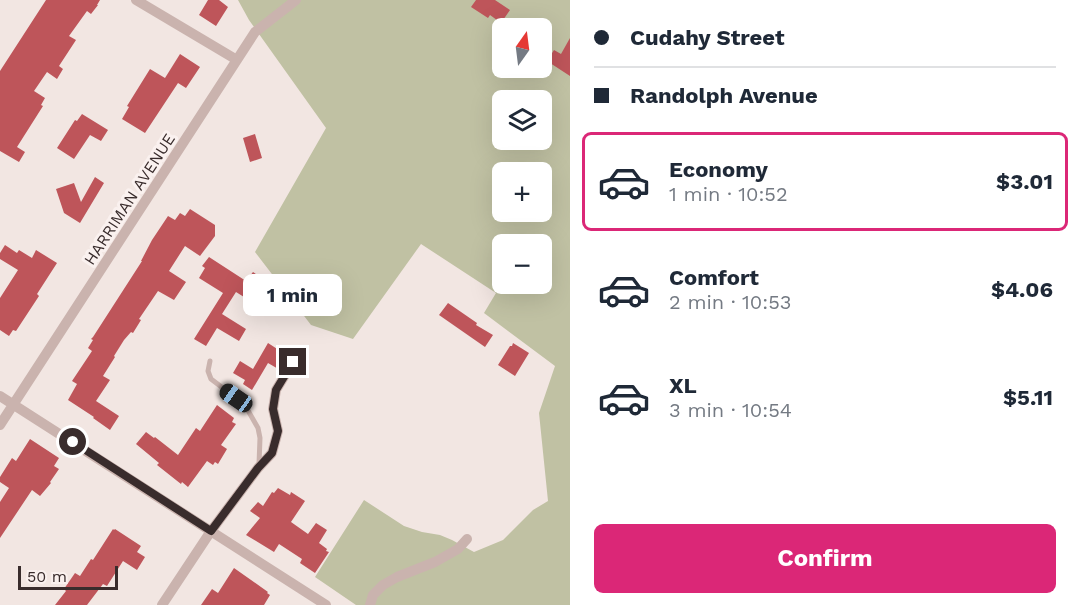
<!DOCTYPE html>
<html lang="en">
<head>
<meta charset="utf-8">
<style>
	body { margin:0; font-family:"Work Sans",sans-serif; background:#f6f6f7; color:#1f2937; height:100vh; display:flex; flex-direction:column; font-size:22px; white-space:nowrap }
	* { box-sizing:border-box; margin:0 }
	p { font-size:20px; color:#747a83 }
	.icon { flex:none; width:33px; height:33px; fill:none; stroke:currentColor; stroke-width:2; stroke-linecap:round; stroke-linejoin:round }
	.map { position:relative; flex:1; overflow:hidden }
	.side { display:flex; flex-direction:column; background:#fff; width:510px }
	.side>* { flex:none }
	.guide { display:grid; align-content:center; height:132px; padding:0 24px; background:#fff }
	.needle { width:39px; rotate:14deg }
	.buttons { position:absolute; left:492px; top:18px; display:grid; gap:12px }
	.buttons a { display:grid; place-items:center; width:60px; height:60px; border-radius:9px; background:#fff; box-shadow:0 6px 24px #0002; font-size:30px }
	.scale { position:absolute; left:18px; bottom:15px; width:100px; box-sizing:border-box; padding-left:6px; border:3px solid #392c2c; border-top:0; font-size:16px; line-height:21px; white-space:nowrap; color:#392c2c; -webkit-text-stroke:4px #faf1ef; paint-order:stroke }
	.end { position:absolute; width:27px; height:27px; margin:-14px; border:8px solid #392c2c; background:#fff; box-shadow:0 0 0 3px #fff }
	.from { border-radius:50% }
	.bubble { position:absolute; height:42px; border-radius:9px; background:#fff; box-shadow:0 6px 24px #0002; font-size:20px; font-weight:700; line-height:42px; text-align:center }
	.car { position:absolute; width:18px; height:36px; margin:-18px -9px; border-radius:8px; box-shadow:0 0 4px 2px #0007; background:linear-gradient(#222 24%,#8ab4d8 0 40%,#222 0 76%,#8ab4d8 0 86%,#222 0) }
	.guide b { display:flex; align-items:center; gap:21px; height:57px; font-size:22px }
	.guide b+b { border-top:2px solid #e0e1e3 }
	.guide i { width:15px; height:15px; background:#1f2937 }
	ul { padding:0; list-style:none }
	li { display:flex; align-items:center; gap:18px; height:99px; margin:0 12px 9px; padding:0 12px; border:3px solid transparent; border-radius:9px }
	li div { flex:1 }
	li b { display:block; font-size:22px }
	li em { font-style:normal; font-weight:700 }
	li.on { border-color:#db2777 }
	li>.icon { width:54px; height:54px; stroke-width:1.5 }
	.primary-button { display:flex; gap:12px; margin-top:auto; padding:12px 24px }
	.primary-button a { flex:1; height:69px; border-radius:9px; background:#db2777; color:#fff; font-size:24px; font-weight:700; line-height:69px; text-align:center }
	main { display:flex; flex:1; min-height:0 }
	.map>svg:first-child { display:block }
	.green { fill:#c0c1a3; fill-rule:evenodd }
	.building { fill:#be555a }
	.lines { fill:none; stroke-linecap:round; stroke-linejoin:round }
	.lane { stroke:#cab3ae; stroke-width:5 }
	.street { stroke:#cab3ae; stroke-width:10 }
	.route { stroke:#392c2c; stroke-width:8 }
	.labels { text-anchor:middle; stroke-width:6; stroke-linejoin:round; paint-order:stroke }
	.street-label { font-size:16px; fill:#392c2c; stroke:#faf1ef }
</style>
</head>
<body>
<main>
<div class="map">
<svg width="570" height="605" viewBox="0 0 570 605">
	<rect width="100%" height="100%" fill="#f2e6e2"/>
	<path class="green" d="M238,0h332v605h-214l-41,-28 49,-77 40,26 18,6 18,3 12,5 22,12 29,-12 30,-30 15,-9 -9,-88 16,-47 -71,-53 12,-20 -75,-49 -68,95 -42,-14 -56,-73 71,-124 -77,-108zM502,28h40v40h-40zM502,100h40v40h-40zM502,172h40v40h-40zM502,244h40v40h-40z"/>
	<path class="building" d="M46,0h54l-3,5h1l-7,9 -4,-3 -18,25 7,4 -17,26 4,3 -6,10 -10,-7 -13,19 11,7 -4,7 2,1 -26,41 8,5 -6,10 -19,-11v-80z
		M208,0h11l9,7 -12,19 -17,-11z
		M476,0h19l15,10 -9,13 -11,-8 -2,3 -17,-11z
		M570,38v38l-23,-15 7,-11 7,4z
		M180,54l20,13 -14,21 -8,-5 -33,50 -23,-14 7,-12 -2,-1 23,-37 15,9z
		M82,114l26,16 -7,11 -11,-6 -16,24 -17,-11 18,-28 2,1z
		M255,134l7,24 -12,4 -7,-24z
		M95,177l9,6 -24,40 -16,-10 -8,-24 18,-6 7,19z
		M190,209l25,16v11l-15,20 -15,-10 -16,25 17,11 -12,18 -16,-9 -19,28 2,1 -8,13 -2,-1 -7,8 -10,16 1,1 -12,19 7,4 -14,21 23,15 -9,14 -17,-12 1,-1 -26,-17 9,-16 -5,-3 20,-30 -4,-3 5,-8 -2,-1 2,-2 49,-76h-1l11,-21 16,-24 7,4 5,-7 5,3z
		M5,245l12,8 2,-3 13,8 4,-8 21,13 -20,31 2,2 -23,35 -3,-1 -4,6 -9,-6v-32l18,-28 -18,-11v-6z
		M209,257l37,24 7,-9 9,6 -1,1 13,9 -11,16 -16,-10 -3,3 -8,-5 -14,22 24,15 -7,12 -22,-13 -11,18 -12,-7 29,-46 -24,-15 6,-10 -3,-2z
		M448,303l29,20 -1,2 17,10 -8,12 -46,-32z
		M268,343l20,13 -8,14 -12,-7 -16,27 -9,-6 2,-4 -12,-7 7,-12 13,8z
		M513,343l16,10 -14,23 -17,-11 12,-19h2z
		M217,405l17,13 -2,4 4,2 -15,21 6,4 -9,15 -3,-2 -2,3 -6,-4 -19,26 -6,-5 -1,2 -24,-19 2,-2 -23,-19 10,-12 8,6 1,-1 23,18 18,-27 4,3z
		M30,439l29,19 -5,8 5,3 -9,13 1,1 -11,13 -8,-6 -32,48v-36l9,-14 -9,-6v-5l12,-19 4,3z
		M278,488l12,7 1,-3 14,9 -14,21 17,12 8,-11 11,7 -8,13 8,6 -1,2 3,1 -14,21 -15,-10 2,-4 -23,-15 -5,8 -28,-17 14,-17 -10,-7 8,-9 5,4 9,-14 2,1z
		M113,529l1,1 1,-1 26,17 -4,6 8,5 -8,13 -14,-9 -16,25 -4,-2 -16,21h-32l11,-14 -2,-2 11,-16 5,3 11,-17 2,1z
		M234,568l34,24 -1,1 3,2 -6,10h-63l11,-16 6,4z"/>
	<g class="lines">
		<path class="lane" d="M210,361l-2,10 3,8 25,19 10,9 12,21 2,10 -1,26"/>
		<path class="street" d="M136,0l101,60
			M0,396l326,209
			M0,425l255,-393 41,-32
			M162,605l49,-74 47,-63 14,-15 6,-22 -5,-22 3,-19 17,-28
			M370,605l3,-10 10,-10 14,-8 38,-15 23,-13 9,-10"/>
	</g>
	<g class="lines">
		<path class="route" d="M73,442l138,89 47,-63 14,-15 6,-22 -5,-22 3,-19 17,-28"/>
	</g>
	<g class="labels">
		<g class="street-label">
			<text transform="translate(129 199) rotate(-57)" y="6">HARRIMAN AVENUE</text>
		</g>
	</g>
</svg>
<div class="buttons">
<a><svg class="needle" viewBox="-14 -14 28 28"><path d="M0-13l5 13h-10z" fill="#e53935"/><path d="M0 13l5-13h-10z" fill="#747a83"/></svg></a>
<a><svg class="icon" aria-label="layers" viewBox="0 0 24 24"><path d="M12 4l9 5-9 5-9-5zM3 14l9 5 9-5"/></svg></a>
<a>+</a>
<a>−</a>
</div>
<div class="scale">50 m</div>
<i class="end from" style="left:73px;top:442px"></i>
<i class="end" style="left:293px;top:362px"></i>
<div class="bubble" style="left:243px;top:274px;width:99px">1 min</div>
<i class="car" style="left:236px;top:398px;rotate:305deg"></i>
</div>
<section class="side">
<div class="guide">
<b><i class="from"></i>Cudahy Street</b>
<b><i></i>Randolph Avenue</b>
</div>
<ul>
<li class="on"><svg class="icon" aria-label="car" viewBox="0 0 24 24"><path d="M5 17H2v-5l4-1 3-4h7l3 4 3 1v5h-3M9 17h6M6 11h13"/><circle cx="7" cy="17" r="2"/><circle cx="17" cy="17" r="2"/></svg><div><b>Economy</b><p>1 min · 10:52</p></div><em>$3.01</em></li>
<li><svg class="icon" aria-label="car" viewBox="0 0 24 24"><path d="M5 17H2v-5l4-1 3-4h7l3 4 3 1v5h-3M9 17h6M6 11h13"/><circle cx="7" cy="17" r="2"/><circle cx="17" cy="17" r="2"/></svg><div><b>Comfort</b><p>2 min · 10:53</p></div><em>$4.06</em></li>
<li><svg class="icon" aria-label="car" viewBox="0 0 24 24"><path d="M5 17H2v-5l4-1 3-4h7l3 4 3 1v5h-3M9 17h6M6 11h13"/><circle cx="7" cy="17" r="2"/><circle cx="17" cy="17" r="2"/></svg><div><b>XL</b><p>3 min · 10:54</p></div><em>$5.11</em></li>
</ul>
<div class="primary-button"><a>Confirm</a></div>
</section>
</main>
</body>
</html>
